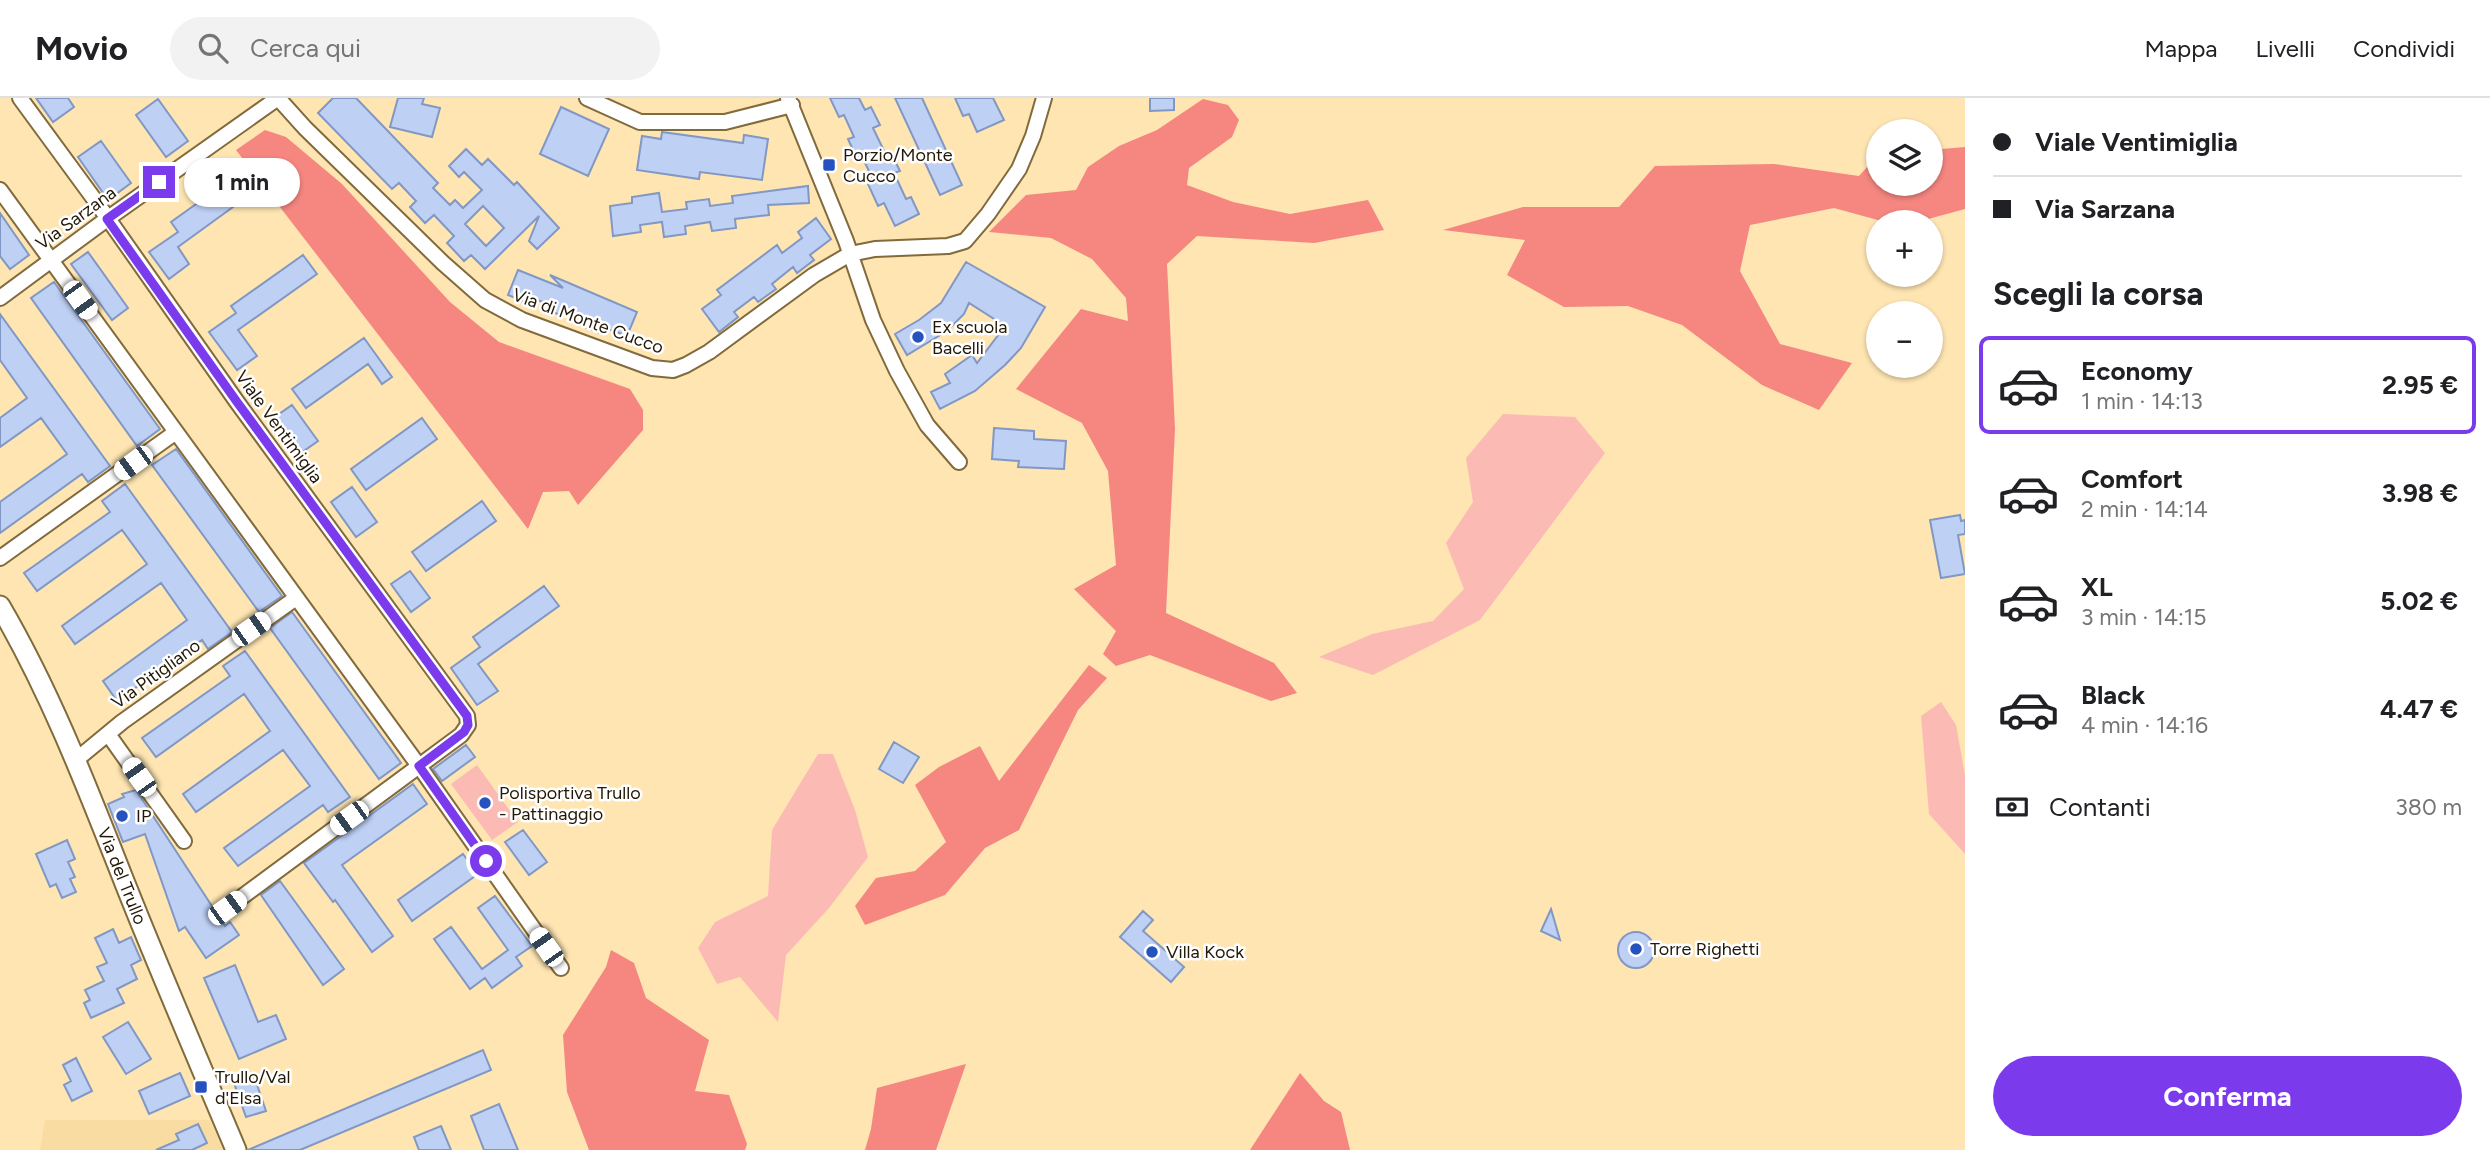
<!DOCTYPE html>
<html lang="it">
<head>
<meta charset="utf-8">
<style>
	body { margin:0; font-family:Figtree,sans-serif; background:#f2f2f2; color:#202124; height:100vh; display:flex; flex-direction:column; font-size:26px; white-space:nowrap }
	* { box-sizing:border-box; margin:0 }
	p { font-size:23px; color:#757577 }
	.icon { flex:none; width:38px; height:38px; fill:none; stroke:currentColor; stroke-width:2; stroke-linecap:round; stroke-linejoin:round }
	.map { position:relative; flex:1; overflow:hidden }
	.panel { display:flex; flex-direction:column; background:#fff; width:525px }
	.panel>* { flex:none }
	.top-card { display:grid; align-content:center; height:154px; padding:0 28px; background:#fff }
	.tools { position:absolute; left:1866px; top:21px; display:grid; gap:14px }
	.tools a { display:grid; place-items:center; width:77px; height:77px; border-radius:50%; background:#fff; box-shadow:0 2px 5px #0004; font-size:35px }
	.end { position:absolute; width:32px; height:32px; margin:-16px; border:9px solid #7c3aed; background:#fff; box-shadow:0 0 0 4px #fff }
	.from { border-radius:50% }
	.bubble { position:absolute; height:49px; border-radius:24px; background:#fff; box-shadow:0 2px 5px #0004; font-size:23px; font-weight:700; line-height:49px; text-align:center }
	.car { position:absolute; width:21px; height:42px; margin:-21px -10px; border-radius:9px; box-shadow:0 0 5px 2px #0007; background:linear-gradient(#fff 24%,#345 0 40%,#fff 0 76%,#345 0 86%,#fff 0) }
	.top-card b { display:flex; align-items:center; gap:24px; height:66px; font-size:26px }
	.top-card b+b { border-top:2px solid #e0e0e0 }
	.top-card i { width:18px; height:18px; background:#202124 }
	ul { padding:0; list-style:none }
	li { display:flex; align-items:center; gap:21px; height:98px; margin:0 14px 10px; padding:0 14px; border:4px solid transparent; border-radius:10px }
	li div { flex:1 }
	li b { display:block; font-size:26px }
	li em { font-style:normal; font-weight:700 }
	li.selected { border-color:#7c3aed }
	li>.icon { width:63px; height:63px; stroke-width:1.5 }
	h2 { padding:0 28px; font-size:32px; line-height:84px }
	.pay { display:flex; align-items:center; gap:18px; height:77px; padding:0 28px; font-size:26px }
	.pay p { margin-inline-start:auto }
	.primary-button { display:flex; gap:14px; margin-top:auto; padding:14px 28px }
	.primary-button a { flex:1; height:80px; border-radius:42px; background:#7c3aed; color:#fff; font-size:28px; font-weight:700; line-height:80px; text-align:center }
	header { display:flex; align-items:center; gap:42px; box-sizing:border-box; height:98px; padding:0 35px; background:#fff; border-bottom:2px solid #e0e0e0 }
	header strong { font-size:33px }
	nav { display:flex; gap:38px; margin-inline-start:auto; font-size:24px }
	.search { width:490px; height:63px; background:#f2f2f2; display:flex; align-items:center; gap:18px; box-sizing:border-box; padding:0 24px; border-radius:38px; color:#757577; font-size:26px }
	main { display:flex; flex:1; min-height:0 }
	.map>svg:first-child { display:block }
	.built { fill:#f9dca2 }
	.green { fill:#fcbab4 }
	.forest { fill:#f58680 }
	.building { fill:#bed0f4; stroke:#8197c4; stroke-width:2; fill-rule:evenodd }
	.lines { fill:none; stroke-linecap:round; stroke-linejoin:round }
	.street-casing { stroke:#816a3b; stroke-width:18 }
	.secondary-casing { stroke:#816a3b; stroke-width:23 }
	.street { stroke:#fff; stroke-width:14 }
	.secondary { stroke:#fff; stroke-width:19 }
	.route { stroke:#7c3aed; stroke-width:9 }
	.poi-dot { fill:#2652c0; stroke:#fff; stroke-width:2.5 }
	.labels { text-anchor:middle; stroke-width:5; stroke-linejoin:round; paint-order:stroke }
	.poi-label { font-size:18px; fill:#221805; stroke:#fff; text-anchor:start }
	.street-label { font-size:18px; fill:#221805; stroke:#fff }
</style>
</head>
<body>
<header>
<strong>Movio</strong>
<div class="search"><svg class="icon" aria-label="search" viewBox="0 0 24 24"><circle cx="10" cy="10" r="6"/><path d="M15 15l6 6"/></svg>Cerca qui</div>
<nav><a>Mappa</a><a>Livelli</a><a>Condividi</a></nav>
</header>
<main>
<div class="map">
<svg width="1965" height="1052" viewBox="0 0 1965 1052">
	<rect width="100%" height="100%" fill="#fee5b2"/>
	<path class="built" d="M45,1022h165l13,30h-183z"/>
	<path class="green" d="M1503,316l72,3 30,36 -125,167 -107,55 -54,-18 53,-23 61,-13 31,-32 -18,-46 27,-41 -7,-44z
		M1941,604l15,23 9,50v79l-36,-40 -8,-98z
		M818,656h15l22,56 13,47 -39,51 -43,47 -8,67 -38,-45 -23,7 -19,-36 17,-26 53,-26 4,-66z
		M477,667l41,57 -26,18 -41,-56z"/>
	<path class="forest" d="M1203,1l25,6 11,15 -7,17 -43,31 -2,17 46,17 57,12 78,-14 16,30 -70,13 -117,-7 -30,28 8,165 -9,184 108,50 23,30 -26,8 -121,-46 -34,11 -13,-12 13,-23 -42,-42 42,-24 -8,-94 -26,-48 -66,-34 65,-80 47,12 -2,-23 -34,-39 -41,-21 -62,-6 37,-37 50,-5 12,-23 31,-21 38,-16z
		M265,32l21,7 56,47 108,118 49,40 131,47 13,21v20l-65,75 -9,-14 -26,1 -15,37 -292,-379z
		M1965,49v62l-48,13h-32l-51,-14 -84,17 -10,46 40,73 72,19 -33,47 -57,-25 -80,-60 -54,-19 -64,1 -57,-32 18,-35 -82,-10 80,-23h96l36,-41 119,-2 85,12 19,-21v29h52v-34z
		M1089,567l18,13 -29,32 -59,120 -34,18 -40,47 -80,30 -10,-19 21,-28 39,-7 31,-29 -31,-57 24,-18 41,-21 19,35z
		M611,852l23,13 12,35 63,42 -14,51 34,4 18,49 -2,6h-156l-22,-58 -4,-57 43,-68z
		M966,966l-30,86h-71l6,-21 6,-41z
		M1300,975l24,28 17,11 9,38h-100z"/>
	<path class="building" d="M36,0h32l6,9 -21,15z
		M333,0h23l82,85 -5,5 17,17 5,-5 8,8 19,-18 -18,-18 -5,5 -10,-11 17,-17 16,16 6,-6 26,26 3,-3 42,46 -22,21 -8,-8 10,-25 -54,53 -14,-14 -7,6 -17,-18 7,-7 -20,-21 -9,8 -15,-16 6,-6 -17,-18 -7,6 -74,-76zM483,108l21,22 -18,18 -21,-22z
		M398,0h26l-2,6 18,4 -8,29 -42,-10z
		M830,0h29l6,12 6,-3 9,18 -7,3 13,27 5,-2 9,18 -6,2 12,26 5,-2 8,17 -24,12 -11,-23 -6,3 -10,-22 6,-3 -11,-22 -5,2 -10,-22 6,-2 -10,-22 -5,2z
		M895,0h27l40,87 -22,10z
		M955,0h38l11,22 -27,12 -8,-18 -6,2z
		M1150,0h24v12l-24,1z
		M158,1l30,42 -22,16 -30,-42z
		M561,9l48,22 -21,47 -48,-22z
		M662,34l81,11 1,-8 24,4 -6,41 -62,-8 -1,7 -62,-9 5,-34 19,3z
		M101,43l30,42 -23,17 -30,-43z
		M241,74l14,19 -77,56 11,17 -20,15 -20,-27 29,-20 -7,-10z
		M808,88l1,17 -41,2 1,10 -34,4 1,9 -24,3 -2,-9 -25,4 1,8 -22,3 -2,-15 -22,3 1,7 -28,4 -3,-30 22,-3v-6l27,-4 3,19 25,-3 -1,-7 23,-3 1,7 23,-3 -1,-7z
		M0,115l29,42 -19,14 -10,-13z
		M816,120l15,21 -21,16 4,5 -17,13 -4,-6 -21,17 4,5 -18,13 -4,-5 -20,15 4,5 -19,15 -17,-23 19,-14 -4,-5 60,-45 5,8 20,-15 -4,-6z
		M88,154l40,56 -16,12 -41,-56z
		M303,157l14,19 -79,56 19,26 -20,14 -28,-38 27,-19 -5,-7z
		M966,164l79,45 -24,41 -16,17 -30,26 -35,18 -9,-17 19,-9 -5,-9 27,-19 5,8 28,-37 -36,-23 -5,11 -17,17 -40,24 -12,-21 24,-14 22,-17z
		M518,172l45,18 -13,-13 87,37 -10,24 -21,-8 -3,6 -19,-7 3,-8 -23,-9 -2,6 -13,-6 2,-5 -24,-9 -2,6 -17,-7z
		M54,184l106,147 -23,17 -106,-148z
		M0,216l110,152 -22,16 -6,-8 -82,59v-31l67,-48 -26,-36 -41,29v-29l27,-20 -27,-38z
		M364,240l28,39 -10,7 -14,-20 -62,44 -14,-19z
		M292,307l26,36 -20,14 -26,-36z
		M422,320l15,21 -71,51 -15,-21z
		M994,330l40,3v8l32,2 -2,28 -46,-2 1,-6 -27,-2z
		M176,351l106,147 -23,16 -107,-147z
		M125,386l107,148 -24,17 -6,-9 -85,61 -14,-20 84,-61 -26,-37 -86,61 -13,-18 85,-62 -25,-34 -85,61 -13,-18 86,-61 -8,-11z
		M352,389l25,35 -21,15 -25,-35z
		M482,403l14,20 -70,50 -14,-19z
		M1960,417l1,6 4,-1v14l-7,1 7,39 -24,4 -11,-58z
		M410,473l20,27 -19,14 -20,-28z
		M544,488l15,20 -81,58 20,27 -21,14 -26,-37 29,-21 -7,-10z
		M292,514l109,151 -22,16 -109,-151z
		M245,553l105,146 -22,15 -5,-7 -85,61 -14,-18 86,-62 -27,-36 -87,62 -13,-18 87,-63 -26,-37 -88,63 -14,-19 88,-62 -7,-10z
		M894,644l25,15 -16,26 -24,-14z
		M466,647l9,12 -33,24 -9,-12z
		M413,686l14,20 -85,61 51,71 -21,16 -37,-52 -2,2 -29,-39z
		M136,692l89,136 5,-4 9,13 -33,23 -21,-31 -6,4 -34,-97 -22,8 -15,-38 16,-7 -2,-3z
		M523,732l24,32 -18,13 -24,-33z
		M67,742l8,19 -7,3 7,15 -5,2 6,13 -14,6 -6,-14 -6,3 -14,-33z
		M463,756l15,20 -66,47 -14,-21z
		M280,783l64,88 -21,16 -62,-90z
		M495,798l37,50 -16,11 6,9 -30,22 -7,-10 -15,11 -36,-50 17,-12 31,42 26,-19 -30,-42z
		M1551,811l9,31 -19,-9z
		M1143,813l10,9 -10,11 41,36 -13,15 -51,-45z
		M113,831l6,14 12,-6 10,23 -10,5 6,14 -20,10 7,14 -33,15 -7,-15 6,-3 -5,-10 19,-9 -7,-14 10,-4 -12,-25z
		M1618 852a18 18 0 1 1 36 0a18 18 0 1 1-36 0Z
		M235,867l23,57 18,-7 10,24 -47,20 -35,-81z
		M128,924l23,37 -25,15 -23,-37z
		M483,952l8,20 -191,80h-52z
		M76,960l16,33 -20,10 -8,-16 7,-4 -8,-16z
		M180,975l10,23 -41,18 -10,-23z
		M254,978l12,35 -20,6 -12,-34z
		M499,1006l19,46h-34l-13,-34z
		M198,1026l9,19 -15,7h-36l23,-10 -3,-6z
		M441,1028l10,24h-32l-5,-13z"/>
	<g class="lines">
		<g class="street-casing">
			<path id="street" d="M20,0l77,105 140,199 230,314 1,9 -7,10 -234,173
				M278,0l27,30 138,135 42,37 37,20 130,48 21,2 13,-5 23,-13 105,-77 36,-21 25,-5 73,-3 17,-5 23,-27 31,-45 14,-33 11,-38
				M587,0l53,24h85l67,-17
				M788,0l58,143 27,79 24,51 30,54 32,37
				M0,92l419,576 142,202
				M0,200l107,-79 171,-121
				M0,460l176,-126
				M108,636l76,107
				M76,662l46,-38 174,-124"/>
		</g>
		<g class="secondary-casing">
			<path id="secondary" d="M0,508c52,89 88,184 126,280 35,88 73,176 110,264"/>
		</g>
		<use href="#street" class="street"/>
		<use href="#secondary" class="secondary"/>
	</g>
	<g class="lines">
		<path class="route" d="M159,84l-52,37 130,183 230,314 1,9 -4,7 -45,34 67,95"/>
	</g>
	<g class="poi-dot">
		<rect x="822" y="60" width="14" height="14" rx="3.5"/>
		<circle cx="918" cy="239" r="7"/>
		<circle cx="485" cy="705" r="7"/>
		<circle cx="122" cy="718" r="7"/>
		<circle cx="1636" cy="851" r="7"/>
		<circle cx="1152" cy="854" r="7"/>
		<rect x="194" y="982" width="14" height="14" rx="3.5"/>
	</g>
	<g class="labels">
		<g class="poi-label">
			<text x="843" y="63">Porzio/Monte<tspan x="843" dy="21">Cucco</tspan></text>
			<text x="932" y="235">Ex scuola<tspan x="932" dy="21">Bacelli</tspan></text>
			<text x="499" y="701">Polisportiva Trullo<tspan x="499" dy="21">- Pattinaggio</tspan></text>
			<text x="136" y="724">IP</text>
			<text x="1650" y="857">Torre Righetti</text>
			<text x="1166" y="860">Villa Kock</text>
			<text x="215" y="985">Trullo/Val<tspan x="215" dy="21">d'Elsa</tspan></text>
		</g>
		<g class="street-label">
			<text transform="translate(76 120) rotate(-36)" y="6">Via Sarzana</text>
			<text transform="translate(588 223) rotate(20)" y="6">Via di Monte Cucco</text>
			<text transform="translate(279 329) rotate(54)" y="6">Viale Ventimiglia</text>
			<text transform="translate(156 576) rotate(-36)" y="6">Via Pitigliano</text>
			<text transform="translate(122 778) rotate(68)" y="6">Via del Trullo</text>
		</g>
	</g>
</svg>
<div class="tools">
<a><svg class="icon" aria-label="layers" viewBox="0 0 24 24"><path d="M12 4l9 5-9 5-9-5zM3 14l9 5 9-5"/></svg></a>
<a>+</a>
<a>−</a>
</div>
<i class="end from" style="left:486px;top:763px"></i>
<i class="end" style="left:159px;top:84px"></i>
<div class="bubble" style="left:184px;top:60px;width:116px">1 min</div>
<i class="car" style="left:80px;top:202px;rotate:144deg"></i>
<i class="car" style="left:133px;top:365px;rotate:234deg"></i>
<i class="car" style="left:251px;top:531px;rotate:55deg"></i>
<i class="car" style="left:139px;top:679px;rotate:325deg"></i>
<i class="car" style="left:349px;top:720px;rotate:234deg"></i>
<i class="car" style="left:227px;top:810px;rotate:54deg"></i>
<i class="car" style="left:546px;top:849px;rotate:325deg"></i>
</div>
<section class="panel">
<div class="top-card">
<b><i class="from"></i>Viale Ventimiglia</b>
<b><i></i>Via Sarzana</b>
</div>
<h2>Scegli la corsa</h2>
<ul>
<li class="selected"><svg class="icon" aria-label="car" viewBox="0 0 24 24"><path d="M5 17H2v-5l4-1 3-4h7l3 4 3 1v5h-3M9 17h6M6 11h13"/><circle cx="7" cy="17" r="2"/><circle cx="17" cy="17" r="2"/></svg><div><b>Economy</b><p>1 min · 14:13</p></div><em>2.95 €</em></li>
<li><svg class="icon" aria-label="car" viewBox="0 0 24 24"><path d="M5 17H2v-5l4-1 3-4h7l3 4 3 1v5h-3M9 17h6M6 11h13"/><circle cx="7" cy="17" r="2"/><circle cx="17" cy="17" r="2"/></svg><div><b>Comfort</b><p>2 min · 14:14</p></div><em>3.98 €</em></li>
<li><svg class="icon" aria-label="car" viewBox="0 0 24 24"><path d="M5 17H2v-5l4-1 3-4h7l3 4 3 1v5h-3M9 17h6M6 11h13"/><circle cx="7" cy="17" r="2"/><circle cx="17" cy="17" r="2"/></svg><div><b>XL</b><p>3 min · 14:15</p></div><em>5.02 €</em></li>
<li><svg class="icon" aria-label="car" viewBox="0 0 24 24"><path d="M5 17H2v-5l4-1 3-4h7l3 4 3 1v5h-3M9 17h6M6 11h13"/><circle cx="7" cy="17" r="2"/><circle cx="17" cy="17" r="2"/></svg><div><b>Black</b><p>4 min · 14:16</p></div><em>4.47 €</em></li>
</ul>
<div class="pay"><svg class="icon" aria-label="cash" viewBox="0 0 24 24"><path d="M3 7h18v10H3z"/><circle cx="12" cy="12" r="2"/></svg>Contanti<p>380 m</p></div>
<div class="primary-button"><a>Conferma</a></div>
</section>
</main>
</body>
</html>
